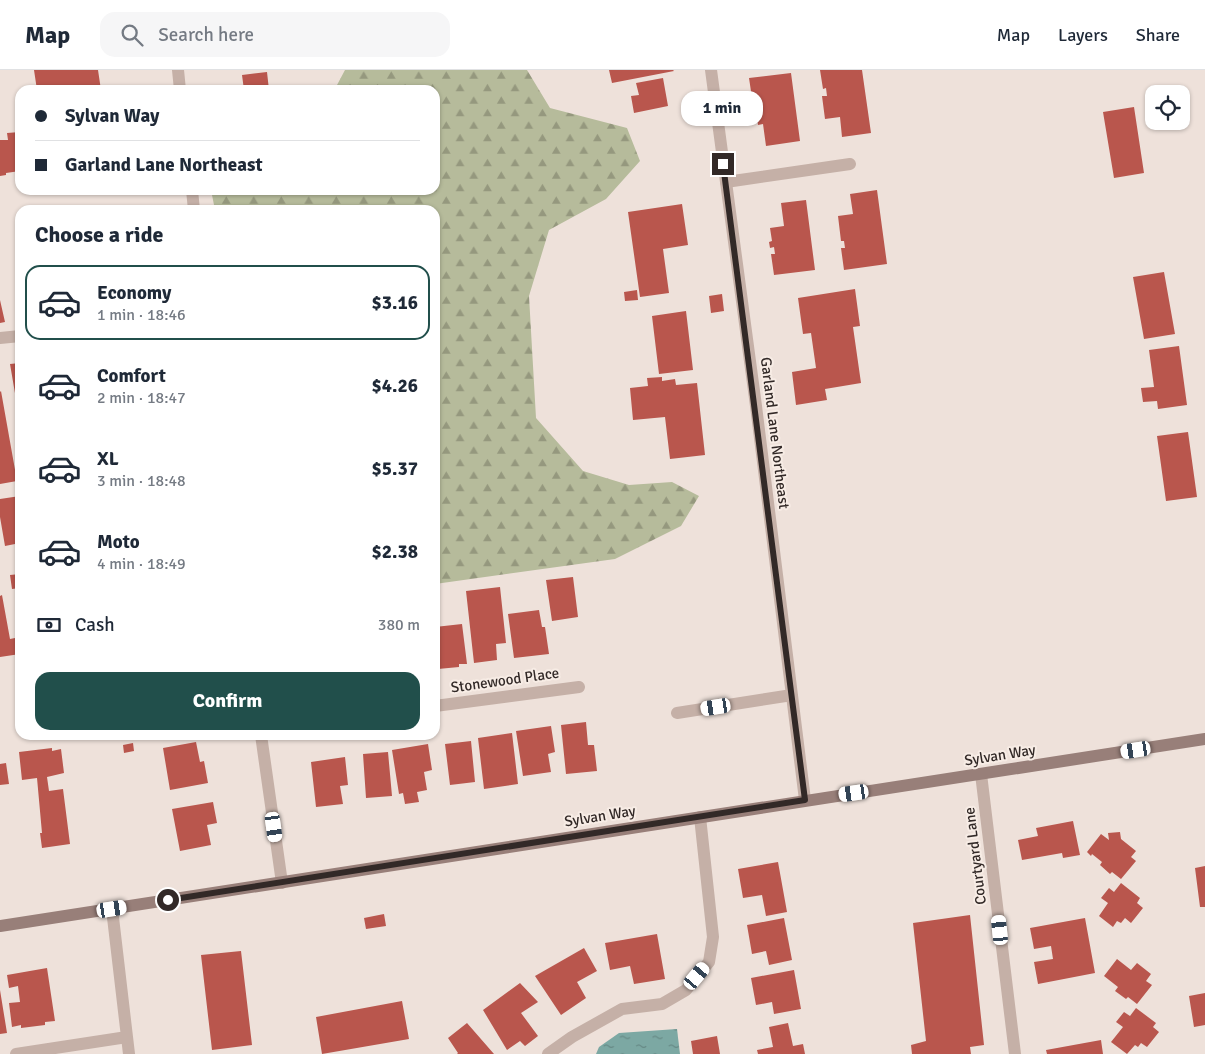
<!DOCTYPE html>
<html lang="en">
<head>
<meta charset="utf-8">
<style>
	body { margin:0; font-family:Signika,sans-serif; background:#f6f6f7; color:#1f2937; height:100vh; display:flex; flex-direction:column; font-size:19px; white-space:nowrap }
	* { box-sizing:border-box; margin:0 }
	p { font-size:16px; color:#747a83 }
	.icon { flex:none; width:28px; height:28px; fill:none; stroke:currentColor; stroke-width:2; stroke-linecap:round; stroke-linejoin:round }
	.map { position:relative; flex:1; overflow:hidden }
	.panel { position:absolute; left:15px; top:135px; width:425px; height:535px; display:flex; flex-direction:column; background:#fff; border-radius:15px; box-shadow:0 1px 4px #0004 }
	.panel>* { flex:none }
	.guide { position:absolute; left:15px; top:15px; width:425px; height:110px; border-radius:15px; box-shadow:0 1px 4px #0004; display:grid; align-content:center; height:110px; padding:0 20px; background:#fff }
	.buttons { position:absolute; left:1145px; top:15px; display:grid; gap:10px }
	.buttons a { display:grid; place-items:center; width:45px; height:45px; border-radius:10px; background:#fff; box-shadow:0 1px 4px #0004; font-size:25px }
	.end { position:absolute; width:22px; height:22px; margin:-11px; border:6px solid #322927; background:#fff; box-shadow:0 0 0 2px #fff }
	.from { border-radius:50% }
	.bubble { position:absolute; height:35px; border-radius:15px; background:#fff; box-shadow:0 1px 4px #0004; font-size:16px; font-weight:700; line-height:35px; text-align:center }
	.car { position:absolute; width:15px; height:30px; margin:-15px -8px; border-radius:6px; box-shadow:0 0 4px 1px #0007; background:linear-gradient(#fff 24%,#345 0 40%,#fff 0 76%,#345 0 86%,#fff 0) }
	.guide b { display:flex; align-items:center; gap:18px; height:48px; font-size:19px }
	.guide b+b { border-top:1px solid #e0e1e3 }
	.guide i { width:12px; height:12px; background:#1f2937 }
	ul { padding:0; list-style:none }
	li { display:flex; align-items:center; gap:15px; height:75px; margin:0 10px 8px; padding:0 10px; border:2px solid transparent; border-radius:15px }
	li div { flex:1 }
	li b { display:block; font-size:19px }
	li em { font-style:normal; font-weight:700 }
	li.active { border-color:#214f4b }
	li>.icon { width:45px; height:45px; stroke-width:1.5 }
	h2 { padding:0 20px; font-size:22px; line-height:60px }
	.pay { display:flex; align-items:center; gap:12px; height:55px; padding:0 20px; font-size:19px }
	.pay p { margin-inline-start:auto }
	.button { display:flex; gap:10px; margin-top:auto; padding:10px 20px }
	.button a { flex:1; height:58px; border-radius:15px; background:#214f4b; color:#fff; font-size:20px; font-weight:700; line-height:58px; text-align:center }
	header { display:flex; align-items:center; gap:30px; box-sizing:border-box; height:70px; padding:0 25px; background:#fff; border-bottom:1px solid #e0e1e3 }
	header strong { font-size:24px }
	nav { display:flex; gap:28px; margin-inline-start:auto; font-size:18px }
	.search { width:350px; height:45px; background:#f6f6f7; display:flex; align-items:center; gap:12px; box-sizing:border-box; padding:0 18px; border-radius:15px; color:#747a83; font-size:19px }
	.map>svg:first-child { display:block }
	.forest { fill:url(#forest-firs) }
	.water { fill:url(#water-ripples) }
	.building { fill:#b9564d }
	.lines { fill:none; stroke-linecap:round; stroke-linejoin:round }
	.lane { stroke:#c5b0a7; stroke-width:12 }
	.street { stroke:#c5b0a7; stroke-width:12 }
	.secondary { stroke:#987f79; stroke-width:12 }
	.route { stroke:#322927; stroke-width:6 }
	.labels { text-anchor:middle; stroke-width:4; stroke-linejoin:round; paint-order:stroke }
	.street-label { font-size:15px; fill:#322927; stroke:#f7ece5 }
</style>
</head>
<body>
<header>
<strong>Map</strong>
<div class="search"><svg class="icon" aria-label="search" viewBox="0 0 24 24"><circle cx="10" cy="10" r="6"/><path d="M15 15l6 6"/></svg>Search here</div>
<nav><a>Map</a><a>Layers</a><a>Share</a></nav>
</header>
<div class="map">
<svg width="1205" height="984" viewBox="0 0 1205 984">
	<defs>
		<pattern id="forest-firs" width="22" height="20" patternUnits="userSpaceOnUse" patternTransform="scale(1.25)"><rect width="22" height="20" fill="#b6bb9b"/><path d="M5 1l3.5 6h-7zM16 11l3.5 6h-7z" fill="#95987e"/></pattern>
		<pattern id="water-ripples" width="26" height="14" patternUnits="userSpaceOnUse" patternTransform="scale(1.25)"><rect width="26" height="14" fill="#7ca8a3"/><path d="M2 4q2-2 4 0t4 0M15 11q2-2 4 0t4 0" fill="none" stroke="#668985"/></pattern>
	</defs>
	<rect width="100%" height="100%" fill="#eee1da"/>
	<path class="forest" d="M345,0h182l23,38 77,20 13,33 -34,38 -57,31 -20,66 7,122 47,53 46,14 43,-3 27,14 -18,30 -66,33 -180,25v-374h-220l-4,-20h224v-100h-103l5,-5z"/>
	<path class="water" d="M677,959l3,25h-84l3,-7 20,-14z"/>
	<path class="building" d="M34,0h64l3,20h-64z
		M609,0h64l1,1 -62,12z
		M820,0h42l9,63 -29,4 -2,-20 -15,2 -3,-23h5l-1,-8 -3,1z
		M267,2l2,18h-25l-2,-15z
		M791,3l9,68 -34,5 -3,-22 -5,1 -2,-14 -3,1 -1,-7 4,-1 -1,-6h-3l-3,-20z
		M663,8l5,28 -34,7 -3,-17 8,-1 -3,-12z
		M1134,37l10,66 -30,5 -11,-66z
		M20,62v39l-14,2v2l-6,1v-36h8l-1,-7z
		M877,120l10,74 -43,6 -3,-22h4l-1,-7h-3l-3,-25 15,-2 -3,-20z
		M806,130l9,70 -41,5 -3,-21h4l-1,-7 -4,1 -1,-6 3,-1 -2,-13 14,-2 -3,-23z
		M682,134l6,41 -25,4 6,44 -29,4 -12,-85z
		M1164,202l11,62 -31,5 -11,-62z
		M855,219l5,37 -7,1 8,56 -36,6 2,11 -31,5 -4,-33 24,-4 -5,-35 -8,1 -5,-36z
		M637,220l1,10 -13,1 -1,-9z
		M722,224l2,17 -13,2 -2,-17z
		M0,230l5,22 -5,1z
		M686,241l7,59 -34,4 -7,-58z
		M1179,276l8,59 -29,4 -1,-8 -14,1 -2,-14 13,-1 -5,-37z
		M20,293v35l-4,1 -6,-35z
		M662,307v4l13,-2 1,6 21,-2 8,72 -35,4 -5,-42 -32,3 -3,-32 18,-2 -1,-8z
		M1,321l16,90 -17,3v-92z
		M1188,362l9,65 -31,4 -9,-65z
		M20,426v47l-15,3 -5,-29v-18z
		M20,504v14l-8,1 -2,-14z
		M573,507l5,40 -26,4 -6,-41z
		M500,517l6,56 -10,1 1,16 -23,3 -8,-72z
		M2,525l8,44 10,-2v17l-20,3v-61z
		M539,540l3,17h3l4,27 -35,4 -6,-44z
		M462,554l5,40h-8v3l-21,2 -3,-42z
		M586,652l2,23h6l3,26 -31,3 -5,-49z
		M551,656l4,26 -7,2 3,18 -28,4 -7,-45z
		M512,663l6,51 -34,5 -6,-51z
		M471,671l4,41 -25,3 -5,-41z
		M196,672l4,20 4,-1 4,22 -38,7 -7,-42z
		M133,673l1,8 -10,2 -1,-8z
		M428,674l4,26 -8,2 3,18 -10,2 2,10 -14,2 -2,-11 -4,1 -7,-44z
		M52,678v3l9,-2 3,24 -17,4 2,14 14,-2 7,55 -28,4 -2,-15h2l-5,-55 -15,2 -3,-28z
		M388,682l4,44 -26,2 -3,-44z
		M345,687l3,28 -8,1 3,18 -27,3 -5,-45z
		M6,693l3,21 -9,1v-21z
		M213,732l4,21 -10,2 4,20 -31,6 -8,-42z
		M1073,751l7,34 -17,3 -1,-5 -40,7 -4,-20 20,-4 -2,-8z
		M1120,762l1,7 15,12 -5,6 5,4 -15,18 -9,-7 -2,2 -10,-9 2,-3 -10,-8 -1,2 -4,-4 14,-18 8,6 -1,-7z
		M778,792l9,50 -21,4 -4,-21 -19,3 -5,-29z
		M1205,796v41h-5l-5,-39z
		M1121,813l19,15 -3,5 6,5 -12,15 -6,-5 -4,5 -4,-2 -4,6 -14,-11 9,-13 -7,-5 8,-10 5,4z
		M384,844l2,12 -20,3 -2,-11z
		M970,845l14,130 -14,2 1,7h-59l-1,-9 15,-4 -13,-118z
		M784,848l8,42 -23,5 -3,-14 -14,3 -5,-29z
		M1085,848l10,55 -57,11 -4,-22 19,-3 -2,-13 -17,3 -4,-21z
		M657,864l8,45 -31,5 -4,-18 -20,4 -5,-27z
		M584,878l13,23 -20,11 9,16 -25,17 -26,-39z
		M241,881l11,94 -40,5 -11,-95z
		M1117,889l14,11 6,-7 14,11 -5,7 6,4 -15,19 -9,-7 -2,2 -11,-8 3,-4 -14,-11z
		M47,898l8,53 -10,1v3l-24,3v-3l-9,2 -3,-24 11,-1 -2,-16 -9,2 -2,-13z
		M794,900l7,39 -27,5 -2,-12 -16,3 -5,-27z
		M520,913l18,19 -17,11 17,23 -13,10 -5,-5 -13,9 -24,-40z
		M0,920l7,43 -7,1z
		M1205,923v32l-11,2 -5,-31z
		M402,931l7,38 -87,15 -6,-37z
		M1136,938l20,15 -3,4 6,5 -12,15 -6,-4 -3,4 -3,-2 -8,9 -16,-12 12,-15 -7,-5 8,-10 6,4z
		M467,953l27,31h-37l1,-1 -10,-15z
		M788,953l5,23 10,-2 2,10h-47l-1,-4 16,-3 -4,-20z
		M717,966l3,18h-27l-2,-13z
		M1101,970l2,14h-56l-1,-4z"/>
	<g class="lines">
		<path class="lane" d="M726,112l124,-18
			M0,268l20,-2"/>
		<path class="street" d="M178,0l2,20
			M711,0l45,336 49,394
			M192,120l2,20
			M435,636l144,-19
			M677,643l115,-18
			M261,665l21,148
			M981,704l34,280
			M112,839l17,145
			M16,984l111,-17
			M548,984l24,-17 50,-28 40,-5 24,-14 23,-28 4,-25 -13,-120"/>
		<path class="secondary" d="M0,856l1205,-187"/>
	</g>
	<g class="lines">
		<path class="route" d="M168,830l637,-100 -82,-636"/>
	</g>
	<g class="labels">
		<g class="street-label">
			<text transform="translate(775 363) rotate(83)" y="5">Garland Lane Northeast</text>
			<text transform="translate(505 610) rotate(-8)" y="5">Stonewood Place</text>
			<text transform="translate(1000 685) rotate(-9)" y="5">Sylvan Way</text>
			<text transform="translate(600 746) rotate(-9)" y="5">Sylvan Way</text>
			<text transform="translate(975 786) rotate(-97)" y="5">Courtyard Lane</text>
		</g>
	</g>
</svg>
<div class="buttons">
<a><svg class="icon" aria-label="locate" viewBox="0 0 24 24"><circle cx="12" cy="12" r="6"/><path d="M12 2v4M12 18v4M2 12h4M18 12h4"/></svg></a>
</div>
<i class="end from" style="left:168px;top:830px"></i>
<i class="end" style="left:723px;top:94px"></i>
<div class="bubble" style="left:681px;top:21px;width:82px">1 min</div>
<i class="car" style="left:716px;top:637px;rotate:261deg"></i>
<i class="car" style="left:1136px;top:680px;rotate:261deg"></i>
<i class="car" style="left:854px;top:723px;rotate:262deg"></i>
<i class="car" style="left:274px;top:757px;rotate:172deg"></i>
<i class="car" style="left:112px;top:839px;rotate:81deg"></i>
<i class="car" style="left:1000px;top:860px;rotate:354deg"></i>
<i class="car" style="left:697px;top:906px;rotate:40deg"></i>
<div class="guide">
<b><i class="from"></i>Sylvan Way</b>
<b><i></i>Garland Lane Northeast</b>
</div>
<section class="panel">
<h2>Choose a ride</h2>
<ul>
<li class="active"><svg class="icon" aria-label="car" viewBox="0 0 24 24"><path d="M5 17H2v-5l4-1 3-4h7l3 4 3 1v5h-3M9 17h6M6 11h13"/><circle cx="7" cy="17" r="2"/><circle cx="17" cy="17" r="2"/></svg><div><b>Economy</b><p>1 min · 18:46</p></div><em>$3.16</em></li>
<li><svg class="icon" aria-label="car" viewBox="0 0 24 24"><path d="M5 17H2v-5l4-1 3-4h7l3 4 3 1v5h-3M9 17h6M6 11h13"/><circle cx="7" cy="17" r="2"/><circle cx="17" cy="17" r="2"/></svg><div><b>Comfort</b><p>2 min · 18:47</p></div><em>$4.26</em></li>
<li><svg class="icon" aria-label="car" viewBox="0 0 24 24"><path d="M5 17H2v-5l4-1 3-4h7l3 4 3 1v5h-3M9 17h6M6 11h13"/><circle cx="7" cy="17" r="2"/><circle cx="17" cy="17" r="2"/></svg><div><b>XL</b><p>3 min · 18:48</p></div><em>$5.37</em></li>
<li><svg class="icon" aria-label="car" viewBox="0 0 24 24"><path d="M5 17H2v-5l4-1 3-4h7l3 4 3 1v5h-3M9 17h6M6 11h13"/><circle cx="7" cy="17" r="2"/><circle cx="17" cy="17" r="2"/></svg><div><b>Moto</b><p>4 min · 18:49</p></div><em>$2.38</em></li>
</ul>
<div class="pay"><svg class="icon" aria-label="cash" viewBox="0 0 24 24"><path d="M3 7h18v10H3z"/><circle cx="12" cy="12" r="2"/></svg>Cash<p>380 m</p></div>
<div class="button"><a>Confirm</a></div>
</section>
</div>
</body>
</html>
